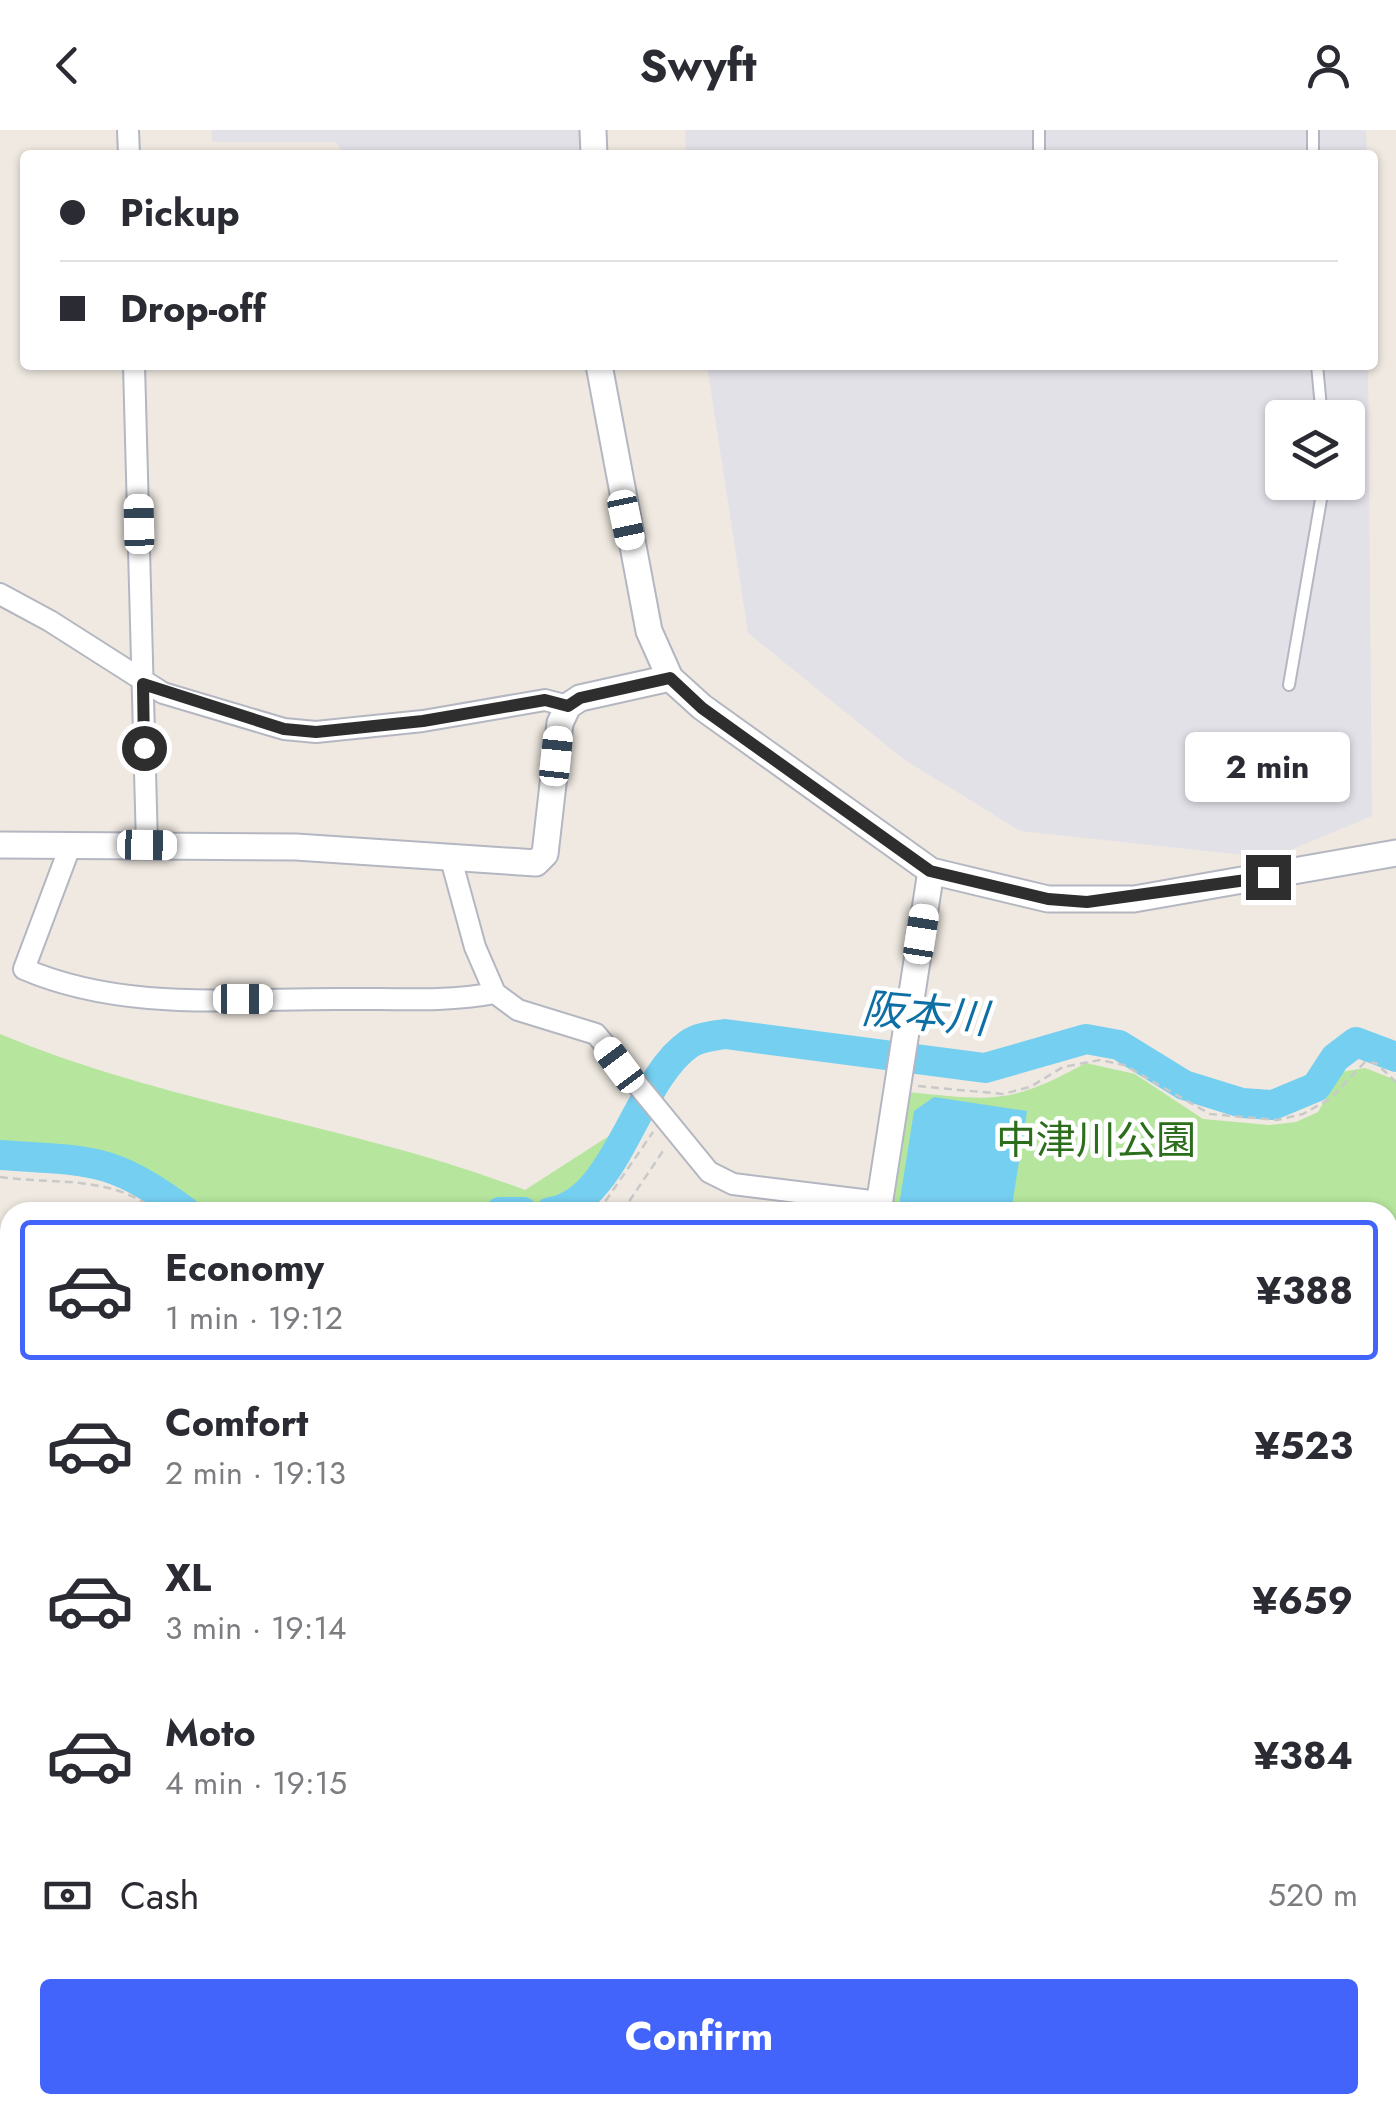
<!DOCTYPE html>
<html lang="en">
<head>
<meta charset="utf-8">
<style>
	body { margin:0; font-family:Jost,"Noto Sans JP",sans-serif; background:#f7f7f7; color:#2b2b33; height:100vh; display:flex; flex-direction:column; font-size:38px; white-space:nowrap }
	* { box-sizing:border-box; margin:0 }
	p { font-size:32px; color:#7c7c81 }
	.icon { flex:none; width:55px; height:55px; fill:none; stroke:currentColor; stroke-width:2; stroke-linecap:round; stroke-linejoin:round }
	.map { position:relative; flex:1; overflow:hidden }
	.drawer { position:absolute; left:0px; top:1072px; width:1398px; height:912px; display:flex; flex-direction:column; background:#fff; border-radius:30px 30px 0 0; box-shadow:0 2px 8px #0004 }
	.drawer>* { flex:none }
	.guide { position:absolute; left:20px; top:20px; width:1358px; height:220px; border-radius:10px; box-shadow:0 2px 8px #0004; display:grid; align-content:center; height:220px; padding:0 40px; background:#fff }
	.controls { position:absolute; left:1265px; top:270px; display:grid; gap:20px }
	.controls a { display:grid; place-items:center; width:100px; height:100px; border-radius:10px; background:#fff; box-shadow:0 2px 8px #0004; font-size:50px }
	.end { position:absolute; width:45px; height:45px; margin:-22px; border:12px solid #2e2e2e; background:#fff; box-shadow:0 0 0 5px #fff }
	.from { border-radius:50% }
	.bubble { position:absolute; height:70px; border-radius:10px; background:#fff; box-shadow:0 2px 8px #0004; font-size:32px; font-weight:700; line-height:70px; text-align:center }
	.car { position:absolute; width:30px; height:60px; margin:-30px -15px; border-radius:12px; box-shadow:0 0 8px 2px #0007; background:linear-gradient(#fff 24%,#345 0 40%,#fff 0 76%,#345 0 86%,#fff 0) }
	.guide b { display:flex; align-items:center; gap:35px; height:95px; font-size:38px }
	.guide b+b { border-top:2px solid #e1e1e2 }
	.guide i { width:25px; height:25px; background:#2b2b33 }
	ul { padding:18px 0 0; list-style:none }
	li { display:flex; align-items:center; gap:30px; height:140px; margin:0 20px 15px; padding:0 20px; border:5px solid transparent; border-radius:10px }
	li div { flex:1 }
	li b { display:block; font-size:38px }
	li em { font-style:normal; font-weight:700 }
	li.selected { border-color:#4264fb }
	li>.icon { width:90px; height:90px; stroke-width:1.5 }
	.pay { display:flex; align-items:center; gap:25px; height:110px; padding:0 40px; font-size:38px }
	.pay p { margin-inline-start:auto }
	.primary-button { display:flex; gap:20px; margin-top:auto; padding:20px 40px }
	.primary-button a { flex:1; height:115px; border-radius:10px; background:#4264fb; color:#fff; font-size:40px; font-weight:700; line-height:115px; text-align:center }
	header { display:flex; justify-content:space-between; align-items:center; height:130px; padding:0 40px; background:#fff; font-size:45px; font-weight:700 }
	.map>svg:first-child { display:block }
	.industrial { fill:#e3e1e8; fill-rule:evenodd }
	.green { fill:#b6e59e }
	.pitch { fill:#c9ec9a }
	.water { fill:#75cff0 }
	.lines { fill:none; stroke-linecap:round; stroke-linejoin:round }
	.stream { stroke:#75cff0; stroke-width:5 }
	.river { stroke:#75cff0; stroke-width:30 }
	.service-casing { stroke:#b4b7c1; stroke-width:14 }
	.minor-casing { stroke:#b4b7c1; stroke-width:24 }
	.tertiary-casing { stroke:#b4b7c1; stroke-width:29 }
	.path { stroke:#c9c9c9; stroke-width:2.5; stroke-dasharray:8 5; stroke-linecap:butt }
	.service { stroke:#fff; stroke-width:10 }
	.minor { stroke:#fff; stroke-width:20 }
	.tertiary { stroke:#fff; stroke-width:25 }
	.route { stroke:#2e2e2e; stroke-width:12 }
	.labels { text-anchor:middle; stroke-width:9; stroke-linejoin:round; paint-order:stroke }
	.park-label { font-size:40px; fill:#2c6e1b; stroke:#fff }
	.water-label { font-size:42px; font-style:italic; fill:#0d6fa3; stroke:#fff }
</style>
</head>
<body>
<header><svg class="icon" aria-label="back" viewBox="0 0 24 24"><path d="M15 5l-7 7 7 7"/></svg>Swyft<svg class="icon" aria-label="person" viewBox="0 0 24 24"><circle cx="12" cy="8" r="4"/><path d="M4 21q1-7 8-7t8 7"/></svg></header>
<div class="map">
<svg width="1396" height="1983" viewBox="0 0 1396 1983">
	<rect width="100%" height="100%" fill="#efe9e1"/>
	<path class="industrial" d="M211,0h376l1,25h-243l-9,-13h-124z
		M685,0h681l1,25h-681z
		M707,235h661l4,451 -101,42 -251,-27 -118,-73 -154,-125zM1282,288h66v64h-66z"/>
	<path class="green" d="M0,904c169,71 354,91 525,156l87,-56 -20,35 -38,38h-74l-4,5h-282l-46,-37 -27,-14 -121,-13z
		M1086,933l49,11 68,45 66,6 27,-3 22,-10 23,-40 24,-4 31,12v939l-8,4v-811h-499l17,-120c87,8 101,14 180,-29z
		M451,1975h762l-16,8h-736z"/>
	<path class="pitch" d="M1388,1507l8,3v310l-8,3z"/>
	<path class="water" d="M934,967l93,14 -16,101h-113l16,-101z"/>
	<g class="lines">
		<path class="stream" d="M0,1854l10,2
			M852,1975l20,8
			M1073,1975l24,8
			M951,1983l26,-8"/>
		<path class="river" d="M0,1025c89,6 112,1 186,57
			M500,1082h23
			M550,1082c67,-9 86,-132 139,-168 10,-7 24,-8 36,-10l260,34 101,-29 33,6 65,40 58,18 31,2 43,-18 19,-29 21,-16 40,15"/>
		<g class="service-casing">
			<path id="service" d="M1039,0v25
				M1313,25v-25
				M1317,235l5,53
				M1289,555l35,-203
				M1388,1455l8,2
				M1388,1846l8,-3"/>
		</g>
		<g class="minor-casing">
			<path id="minor" d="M128,0l1,25
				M134,235l13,480
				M0,464l50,27 113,72 121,36 32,3 107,-11 122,-21 23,6
				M71,714l-47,125c98,42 206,30 311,30 52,-1 108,4 160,-6
				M451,729l24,88 20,46 23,17 78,24 113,138 24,12 146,18
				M0,1214l10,6
				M0,1445l10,1
				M0,1791l10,1"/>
		</g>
		<g class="tertiary-casing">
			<path id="tertiary" d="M593,0l1,25
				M599,235l50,266 21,47 32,29 229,164 117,28h86l262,-46
				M0,715l296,2 240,16 9,-9 15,-131 8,-17 12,-8 90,-20
				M878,1082l53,-341
				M1388,1910l8,-4
				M840,1983l2,-8
				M1235,1983l17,-8"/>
		</g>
		<path class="path" d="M918,956l85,8 27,-7 33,-20 37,-7 24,5 86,49 67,6 26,-6 28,-16 34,-36 11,1 20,19
			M0,1047c55,8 111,-3 157,35
			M598,1082l55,-80
			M622,1082l43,-64
			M1388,1108l8,2
			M1388,1203l8,7
			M108,1975l18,8
			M401,1979l27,4
			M87,1983l2,-8"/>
		<use href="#service" class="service"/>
		<use href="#minor" class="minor"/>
		<use href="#tertiary" class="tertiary"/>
	</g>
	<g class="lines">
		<path class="route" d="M144,618l-1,-64 141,45 32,3 107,-11 122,-21 23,6 12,-8 90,-20 32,30 228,163 118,28 39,3 181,-25"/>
	</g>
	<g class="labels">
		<g class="park-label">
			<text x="1096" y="1024">中津川公園</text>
		</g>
		<g class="water-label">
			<text transform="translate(925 883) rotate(5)" y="15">阪本川</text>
		</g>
	</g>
</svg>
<div class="controls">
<a><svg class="icon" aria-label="layers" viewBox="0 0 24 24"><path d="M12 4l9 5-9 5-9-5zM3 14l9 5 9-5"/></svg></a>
</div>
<i class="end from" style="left:144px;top:618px"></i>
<i class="end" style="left:1268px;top:747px"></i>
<div class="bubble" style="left:1185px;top:602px;width:165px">2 min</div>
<i class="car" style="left:626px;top:390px;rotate:168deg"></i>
<i class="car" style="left:139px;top:394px;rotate:359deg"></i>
<i class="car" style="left:556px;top:626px;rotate:6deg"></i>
<i class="car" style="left:147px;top:715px;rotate:91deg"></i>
<i class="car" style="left:921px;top:804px;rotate:9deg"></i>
<i class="car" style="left:243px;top:869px;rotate:90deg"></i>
<i class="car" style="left:619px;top:935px;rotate:323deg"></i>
<div class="guide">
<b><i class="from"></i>Pickup</b>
<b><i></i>Drop-off</b>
</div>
<section class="drawer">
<ul>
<li class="selected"><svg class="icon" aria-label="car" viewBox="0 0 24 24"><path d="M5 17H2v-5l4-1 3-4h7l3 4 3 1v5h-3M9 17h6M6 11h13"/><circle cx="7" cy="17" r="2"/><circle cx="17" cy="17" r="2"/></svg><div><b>Economy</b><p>1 min · 19:12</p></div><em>¥388</em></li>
<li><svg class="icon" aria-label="car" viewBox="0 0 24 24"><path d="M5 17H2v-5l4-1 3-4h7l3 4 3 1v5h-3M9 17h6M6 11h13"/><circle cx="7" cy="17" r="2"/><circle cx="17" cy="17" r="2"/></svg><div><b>Comfort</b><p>2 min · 19:13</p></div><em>¥523</em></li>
<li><svg class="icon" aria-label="car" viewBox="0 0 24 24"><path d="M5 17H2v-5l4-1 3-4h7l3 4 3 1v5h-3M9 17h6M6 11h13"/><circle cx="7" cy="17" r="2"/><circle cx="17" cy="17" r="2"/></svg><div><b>XL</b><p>3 min · 19:14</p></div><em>¥659</em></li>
<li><svg class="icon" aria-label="car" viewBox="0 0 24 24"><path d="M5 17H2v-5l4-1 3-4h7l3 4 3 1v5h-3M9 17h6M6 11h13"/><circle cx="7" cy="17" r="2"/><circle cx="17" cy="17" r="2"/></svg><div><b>Moto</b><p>4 min · 19:15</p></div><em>¥384</em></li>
</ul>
<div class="pay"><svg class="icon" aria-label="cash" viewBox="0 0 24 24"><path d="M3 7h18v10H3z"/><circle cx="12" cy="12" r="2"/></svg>Cash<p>520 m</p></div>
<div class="primary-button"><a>Confirm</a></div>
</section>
</div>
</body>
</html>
